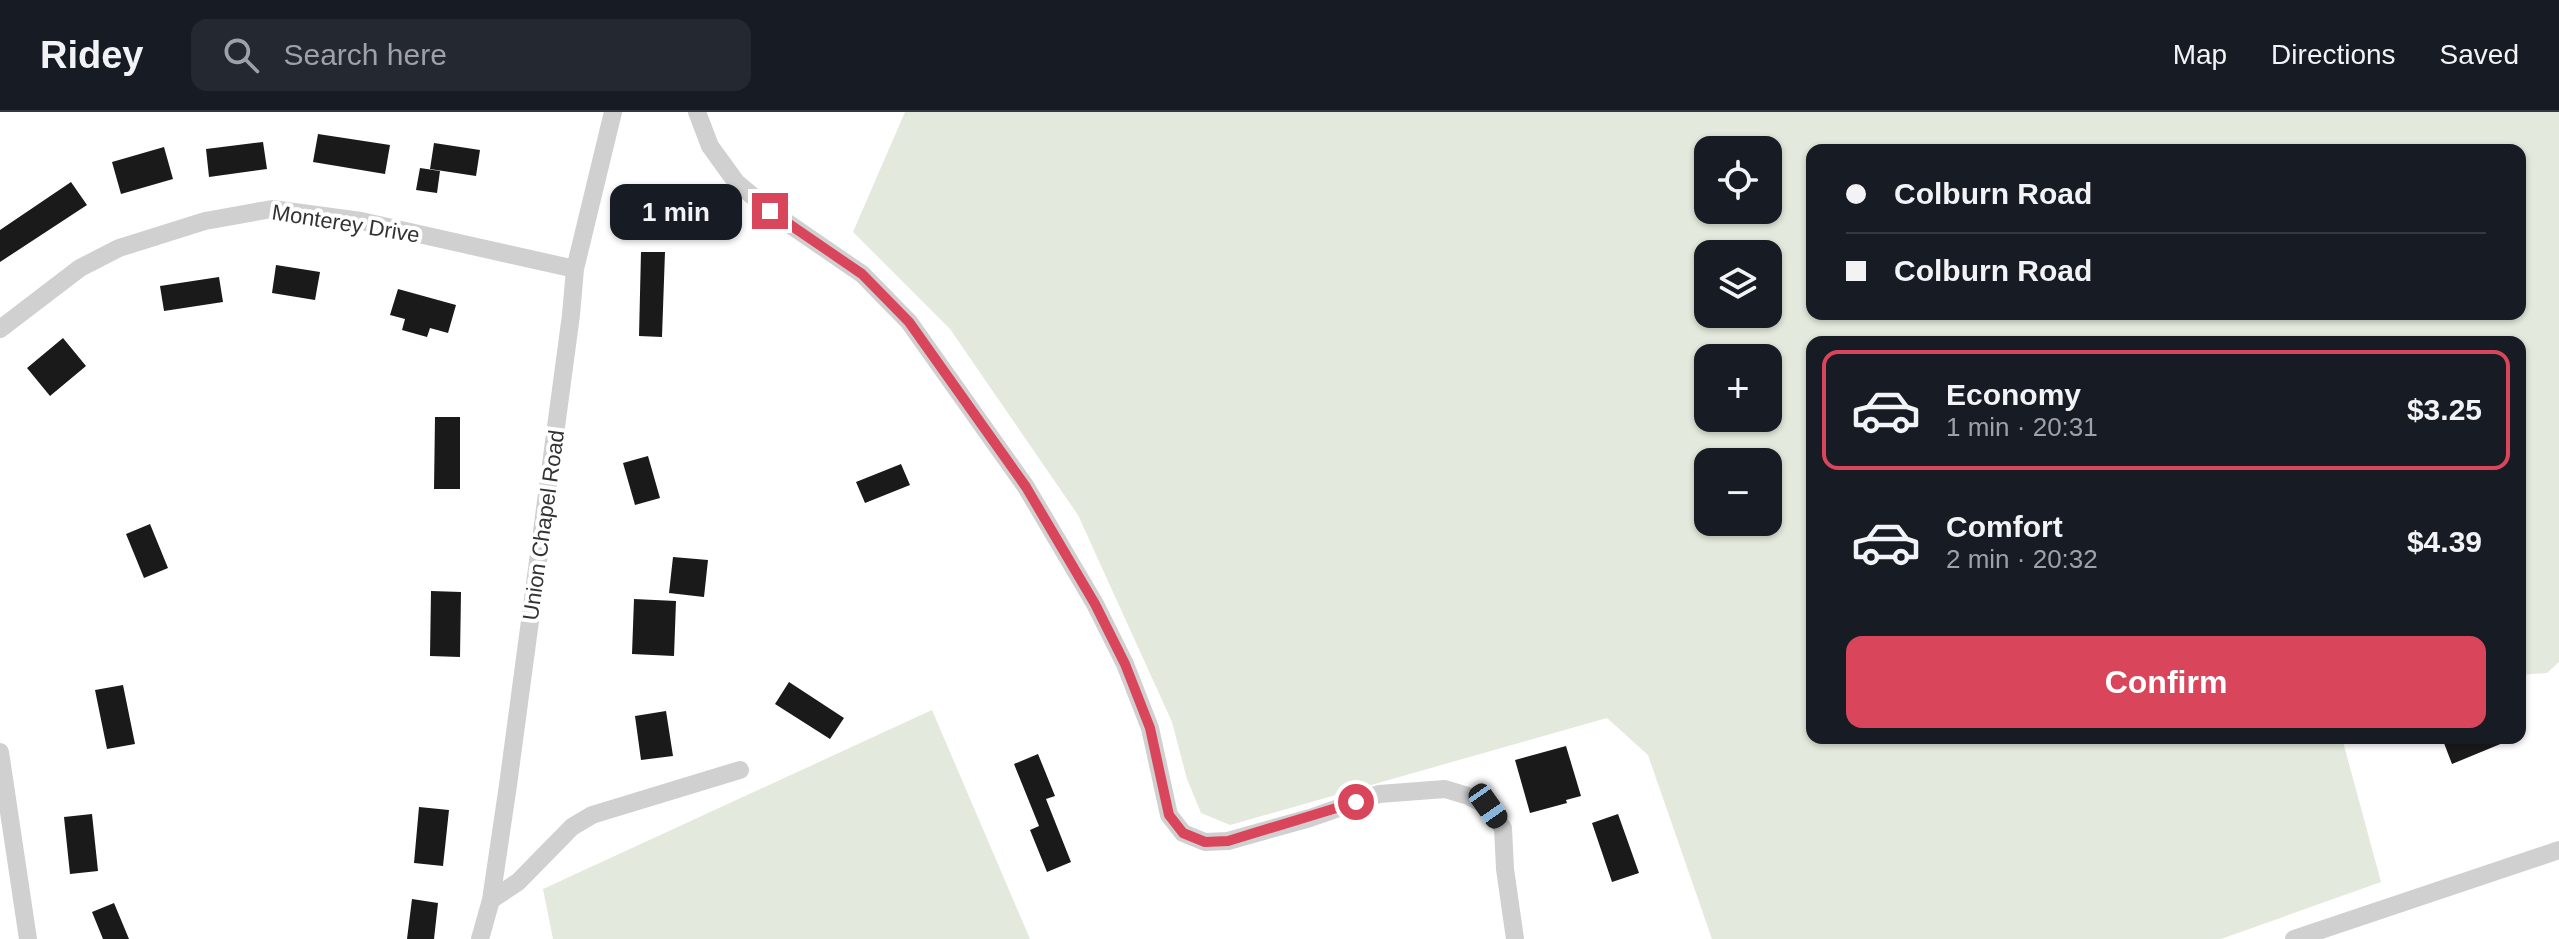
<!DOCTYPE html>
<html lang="en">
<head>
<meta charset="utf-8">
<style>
	body { margin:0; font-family:Helvetica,sans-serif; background:#242831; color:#f1f3f6; height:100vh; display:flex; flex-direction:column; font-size:30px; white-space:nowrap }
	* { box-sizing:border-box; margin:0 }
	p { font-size:26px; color:#9ea1a6 }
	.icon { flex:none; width:44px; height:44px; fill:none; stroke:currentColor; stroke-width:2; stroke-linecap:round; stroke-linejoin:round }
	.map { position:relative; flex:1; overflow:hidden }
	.drawer { position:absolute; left:1806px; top:224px; width:720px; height:408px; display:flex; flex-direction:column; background:#171b24; border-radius:16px; box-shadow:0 2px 6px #0004 }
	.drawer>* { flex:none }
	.banner { position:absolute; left:1806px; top:32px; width:720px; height:176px; border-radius:16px; box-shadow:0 2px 6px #0004; display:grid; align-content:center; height:176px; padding:0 40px; background:#171b24 }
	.fabs { position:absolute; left:1694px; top:24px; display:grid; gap:16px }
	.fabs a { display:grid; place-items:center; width:88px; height:88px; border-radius:16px; background:#171b24; box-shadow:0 2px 6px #0004; font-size:40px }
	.end { position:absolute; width:36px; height:36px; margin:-18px; border:10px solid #d9455a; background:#fff; box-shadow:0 0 0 4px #fff }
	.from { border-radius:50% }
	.bubble { position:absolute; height:56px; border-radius:16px; background:#171b24; box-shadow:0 2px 6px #0004; font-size:26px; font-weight:700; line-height:56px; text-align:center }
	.car { position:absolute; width:24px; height:48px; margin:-24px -12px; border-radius:10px; box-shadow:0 0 6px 2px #0007; background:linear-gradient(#222 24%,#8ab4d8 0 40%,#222 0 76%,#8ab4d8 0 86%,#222 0) }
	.banner b { display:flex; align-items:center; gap:28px; height:76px; font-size:30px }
	.banner b+b { border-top:2px solid #363941 }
	.banner i { width:20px; height:20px; background:#f1f3f6 }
	ul { padding:14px 0 0; list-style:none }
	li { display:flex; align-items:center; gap:24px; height:120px; margin:0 16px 12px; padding:0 24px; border:4px solid transparent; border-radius:16px }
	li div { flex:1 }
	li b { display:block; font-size:30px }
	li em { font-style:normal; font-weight:700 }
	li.current { border-color:#d9455a }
	li>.icon { width:72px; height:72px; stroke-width:1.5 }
	.action { display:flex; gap:16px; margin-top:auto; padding:16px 40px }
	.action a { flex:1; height:92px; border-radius:16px; background:#d9455a; color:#fff; font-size:32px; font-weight:700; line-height:92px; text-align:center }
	header { display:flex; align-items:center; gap:48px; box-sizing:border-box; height:112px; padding:0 40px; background:#171b24; border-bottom:2px solid #363941 }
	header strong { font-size:38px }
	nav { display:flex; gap:44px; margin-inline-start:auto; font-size:28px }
	.search { width:560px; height:72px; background:#242831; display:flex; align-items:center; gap:20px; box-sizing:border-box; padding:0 28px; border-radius:16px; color:#9ea1a6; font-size:30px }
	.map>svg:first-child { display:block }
	.green { fill:#e3e9dc; fill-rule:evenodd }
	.building { fill:#1a1a1a }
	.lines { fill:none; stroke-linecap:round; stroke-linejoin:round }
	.minor { stroke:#d0d0d0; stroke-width:18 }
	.route { stroke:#d9455a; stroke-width:10 }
	.labels { text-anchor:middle; stroke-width:8; stroke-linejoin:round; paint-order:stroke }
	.street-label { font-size:22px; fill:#333; stroke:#fff }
</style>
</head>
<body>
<header>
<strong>Ridey</strong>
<div class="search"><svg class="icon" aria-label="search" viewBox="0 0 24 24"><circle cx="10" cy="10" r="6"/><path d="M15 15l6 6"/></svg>Search here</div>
<nav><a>Map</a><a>Directions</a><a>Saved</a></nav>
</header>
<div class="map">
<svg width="2559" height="827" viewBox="0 0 2559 827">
	<rect width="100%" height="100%" fill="#fff"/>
	<path class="green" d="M905,0h1654v550l-12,11 -27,2v-333h-708v396h530l39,144 -160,57h-509l-64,-184 -41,-37 -377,107 -29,-12 -14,-34 -15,-57 -94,-207 -128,-186 -97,-97zM1708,38h60v60h-60zM1812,38h708v164h-708zM1708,142h60v60h-60zM1708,246h60v60h-60zM1708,350h60v60h-60z
		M932,598l98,229h-477l-10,-50z"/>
	<path class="building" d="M318,22l72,11 -5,29 -72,-12z
		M263,30l4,27 -58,8 -3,-28z
		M434,31l46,7 -4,26 -46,-7z
		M164,35l9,32 -52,15 -9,-32z
		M420,56l20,3 -3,22 -21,-3z
		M71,70l16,23 -87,57v-32z
		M641,140h24l-3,85 -23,-1z
		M276,153l44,7 -5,28 -43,-7z
		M219,165l4,25 -59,9 -4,-25z
		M398,177l58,16 -8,28 -18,-5 -3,9 -25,-7 3,-11 -15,-4z
		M63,226l23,28 -36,30 -23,-28z
		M435,305h25v72h-26z
		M648,344l12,42 -25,7 -12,-42z
		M901,352l9,21 -45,18 -9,-21z
		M150,412l18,44 -24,10 -18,-44z
		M673,445l35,3 -4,37 -35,-4z
		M431,479l30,1 -1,65 -30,-1z
		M634,487l42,2 -2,55 -42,-2z
		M789,570l55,36 -14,21 -55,-35z
		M123,573l12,59 -28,5 -12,-59z
		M666,599l7,45 -32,4 -6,-44z
		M2442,626h73l-63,26z
		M1566,634l15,50 -15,4 1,3 -37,10 -15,-53z
		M1038,642l17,42 -9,3 25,63 -24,10 -17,-42 9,-4 -25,-62z
		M419,695l30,3 -6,56 -29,-3z
		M92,702l6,57 -28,3 -6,-57z
		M1618,702l21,59 -27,9 -20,-59z
		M412,787l26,4 -4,36h-27z
		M114,791l15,36h-26l-11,-27z"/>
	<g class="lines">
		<path class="minor" d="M697,0l13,34 26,36 34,29 92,63 47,48 117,165 69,117 30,60 25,64 19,87 14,18 22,9 23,-1 82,-23 69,-24 66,-5 23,7 20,10 15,22 2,41 10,70
			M0,217l80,-61 39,-20 86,-27 67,-12 89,12 214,48
			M0,640l28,187
			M491,788l27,-18 54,-55 20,-12 148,-45
			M480,827l11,-39 17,-115 63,-470 4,-46 38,-157
			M2294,827l265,-89"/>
	</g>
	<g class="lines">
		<path class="route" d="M770,99l92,63 47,48 117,165 69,117 30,60 25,64 19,87 14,18 22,9 23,-1 128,-39"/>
	</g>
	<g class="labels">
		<g class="street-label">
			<text transform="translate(346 111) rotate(9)" y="8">Monterey Drive</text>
			<text transform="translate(543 413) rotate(-82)" y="8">Union Chapel Road</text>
		</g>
	</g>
</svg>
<div class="fabs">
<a><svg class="icon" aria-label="locate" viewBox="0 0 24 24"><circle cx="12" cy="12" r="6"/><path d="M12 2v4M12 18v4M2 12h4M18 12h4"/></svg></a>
<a><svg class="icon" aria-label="layers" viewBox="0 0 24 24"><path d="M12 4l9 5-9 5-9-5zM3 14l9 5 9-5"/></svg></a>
<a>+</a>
<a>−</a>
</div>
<i class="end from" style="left:1356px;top:690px"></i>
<i class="end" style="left:770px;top:99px"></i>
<div class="bubble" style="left:610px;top:72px;width:132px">1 min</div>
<i class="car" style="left:1488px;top:694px;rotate:145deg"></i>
<div class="banner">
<b><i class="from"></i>Colburn Road</b>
<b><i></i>Colburn Road</b>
</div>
<section class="drawer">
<ul>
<li class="current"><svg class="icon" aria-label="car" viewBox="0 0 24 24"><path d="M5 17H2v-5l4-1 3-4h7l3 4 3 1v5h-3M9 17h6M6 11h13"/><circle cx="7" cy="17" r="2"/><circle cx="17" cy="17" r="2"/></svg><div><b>Economy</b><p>1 min · 20:31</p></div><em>$3.25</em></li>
<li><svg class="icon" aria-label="car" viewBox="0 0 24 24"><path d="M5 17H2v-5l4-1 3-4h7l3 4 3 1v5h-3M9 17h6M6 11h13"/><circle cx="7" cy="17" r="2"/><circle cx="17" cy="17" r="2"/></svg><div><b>Comfort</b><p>2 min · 20:32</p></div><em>$4.39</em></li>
</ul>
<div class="action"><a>Confirm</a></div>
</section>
</div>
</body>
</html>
